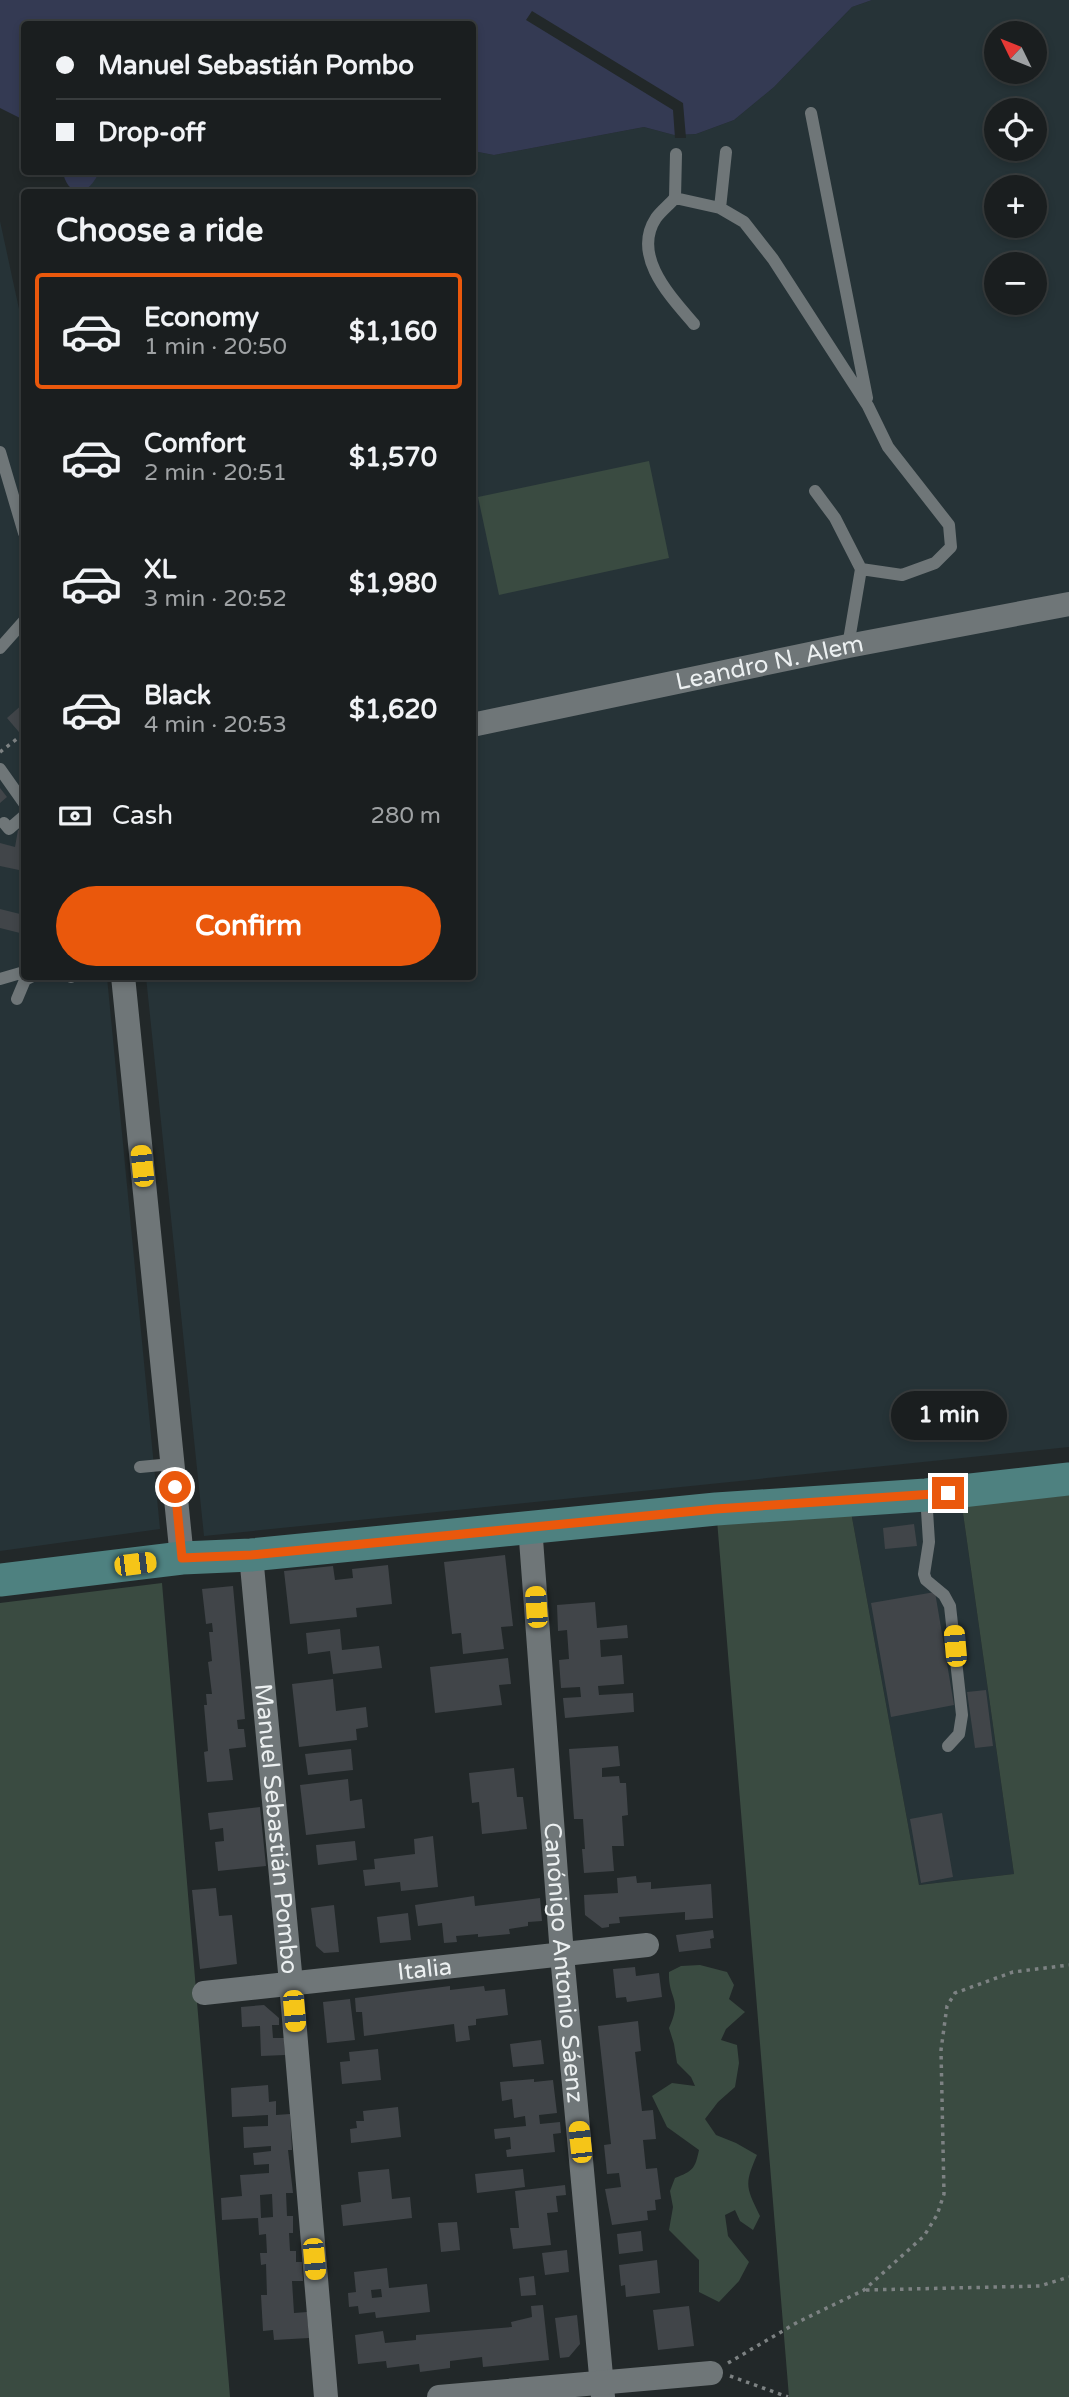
<!DOCTYPE html>
<html lang="en">
<head>
<meta charset="utf-8">
<style>
	body { margin:0; font-family:"Varela Round",sans-serif; background:#232728; color:#f1f3f6; height:100vh; display:flex; flex-direction:column; font-size:26px; white-space:nowrap }
	* { box-sizing:border-box; margin:0 }
	p { font-size:23px; color:#9fa2a4 }
	.icon { flex:none; width:38px; height:38px; fill:none; stroke:currentColor; stroke-width:2; stroke-linecap:round; stroke-linejoin:round }
	.map { position:relative; flex:1; overflow:hidden }
	.details { position:absolute; left:21px; top:189px; width:455px; height:791px; display:flex; flex-direction:column; background:#1a1e1f; border-radius:7px; box-shadow:0 4px 10px #0003,0 0 0 2px #383c3d }
	.details>* { flex:none }
	.hud { position:absolute; left:21px; top:21px; width:455px; height:154px; border-radius:7px; box-shadow:0 4px 10px #0003,0 0 0 2px #383c3d; display:grid; align-content:center; height:154px; padding:0 35px; background:#1a1e1f }
	.needle { width:46px; rotate:313deg }
	.controls { position:absolute; left:984px; top:21px; display:grid; gap:14px }
	.controls a { display:grid; place-items:center; width:63px; height:63px; border-radius:50%; background:#1a1e1f; box-shadow:0 4px 10px #0003,0 0 0 2px #383c3d; font-size:35px }
	.end { position:absolute; width:32px; height:32px; margin:-16px; border:9px solid #ea580c; background:#fff; box-shadow:0 0 0 4px #fff }
	.from { border-radius:50% }
	.bubble { position:absolute; height:49px; border-radius:24px; background:#1a1e1f; box-shadow:0 4px 10px #0003,0 0 0 2px #383c3d; font-size:23px; font-weight:700; line-height:49px; text-align:center }
	.car { position:absolute; width:21px; height:42px; margin:-21px -10px; border-radius:9px; box-shadow:0 0 5px 2px #0007; background:linear-gradient(#f5c518 24%,#345 0 40%,#f5c518 0 76%,#345 0 86%,#f5c518 0) }
	.hud b { display:flex; align-items:center; gap:24px; height:66px; font-size:26px }
	.hud b+b { border-top:2px solid #383c3d }
	.hud i { width:18px; height:18px; background:#f1f3f6 }
	ul { padding:0; list-style:none }
	li { display:flex; align-items:center; gap:21px; height:116px; margin:0 14px 10px; padding:0 21px; border:4px solid transparent; border-radius:7px }
	li div { flex:1 }
	li b { display:block; font-size:26px }
	li em { font-style:normal; font-weight:700 }
	li.active { border-color:#ea580c }
	li>.icon { width:63px; height:63px; stroke-width:1.5 }
	h2 { padding:0 35px; font-size:32px; line-height:84px }
	.pay { display:flex; align-items:center; gap:18px; height:77px; padding:0 35px; font-size:26px }
	.pay p { margin-inline-start:auto }
	.cta { display:flex; gap:14px; margin-top:auto; padding:14px 35px }
	.cta a { flex:1; height:80px; border-radius:42px; background:#ea580c; color:#fff; font-size:28px; font-weight:700; line-height:80px; text-align:center }
	.map>svg:first-child { display:block }
	.built { fill:#263337; fill-rule:evenodd }
	.green { fill:#3a4b41 }
	.water { fill:#343a53 }
	.pier { fill:#222829 }
	.building { fill:#414549; fill-rule:evenodd }
	.lines { fill:none; stroke-linecap:round; stroke-linejoin:round }
	.path { stroke:#7d8283; stroke-width:3.5; stroke-dasharray:3.5 5; stroke-linecap:butt }
	.service { stroke:#6f7678; stroke-width:12 }
	.minor { stroke:#6f7678; stroke-width:24 }
	.secondary { stroke:#4e8180; stroke-width:33 }
	.route { stroke:#ea580c; stroke-width:9 }
	.labels { text-anchor:middle; stroke-width:7; stroke-linejoin:round; paint-order:stroke }
	.street-label { font-size:24px; fill:#ecf0f1; stroke:#222829 }
</style>
</head>
<body>
<div class="map">
<svg width="1069" height="2397" viewBox="0 0 1069 2397">
	<rect width="100%" height="100%" fill="#222829"/>
	<path class="built" d="M872,0h197v1447l-865,89 -58,-559 326,-1v-784h-398v-1h8l7,-4 11,-15h372l1,-21 21,4 150,-28 30,8 22,-1 38,-14 40,-33 78,-80zM996,33h38v39h-38zM996,110h38v39h-38zM996,187h38v39h-38zM996,264h38v39h-38z
		M0,221l24,111v644l83,1 53,552 -160,22z
		M962,1506l52,368 -95,11 -68,-373z"/>
	<path class="green" d="M649,461l20,97 -170,37 -21,-98z
		M1069,1495v902h-280l-72,-877 134,-8 68,373 95,-11 -52,-368z
		M162,1583l68,814h-230v-794z
		M700,1965l27,7 7,13 -5,14 16,13 -19,17 -5,11 16,5 2,18 -4,24 -17,15 -13,17 11,16 20,8 21,12c-13,30 -11,32 3,61l-7,14 -13,-9 -5,-11 -10,5 3,21 21,26 -10,19 -20,21 -20,-10v-32l-30,-30 4,-23 -3,-16 5,-13c18,-7 20,-9 24,-28l-32,-23 -15,-31 20,-13 23,3 -4,-9 -14,-14 -3,-19 -5,-16c14,-31 -1,-28 0,-56l12,-6z"/>
	<path class="water" d="M0,0h872l-20,7 -78,80 -40,33 -38,14 -22,1 -30,-8 -150,28 -21,-4 -1,-127h-448v96l-24,-12z
		M63,172h37c-3,4 -6,10 -10,14 -13,13 -25,0 -27,-14z"/>
	<path class="pier" d="M532,11l151,92 3,35h-11l-2,-28 -147,-90z"/>
	<path class="building" d="M24,703v35l-17,-20z
		M0,788l7,9 -7,6z
		M18,830l6,2v17l-5,21 -19,-4v-23l15,4z
		M0,909l24,6v19l-24,-6z
		M914,1524l3,22 -32,3 -2,-21z
		M505,1555l8,71 -12,1 3,22 -41,5 -2,-21 -9,1 -8,-72z
		M388,1565l4,39 -36,4 1,9 -67,7 -6,-53 49,-5 2,14 18,-2 -1,-9z
		M233,1586l12,133 -8,1 1,9h6l2,18 -17,2 4,31 -26,2 -3,-30 4,-1 -4,-46h3l-1,-11h6l-4,-32 4,-1 -3,-29h4l-1,-9 -6,1 -4,-35z
		M935,1592l19,113 -63,12 -20,-114z
		M595,1602l2,26 30,-3 1,13 -28,2 1,17 21,-2 2,29 -26,2 1,9 34,-2 1,19 -69,6 -2,-20 18,-1 -1,-10 -19,1 -2,-28 10,-1 -2,-29 -9,1 -1,-26z
		M340,1629l2,21 37,-4 3,22 -49,6 -3,-23 -22,3 -2,-21z
		M508,1658l3,26 -12,1 3,20 -67,8 -5,-46z
		M333,1679l3,32 30,-4 2,20 -12,2 1,11 -58,7 -7,-63z
		M986,1690l7,56 -18,2 -8,-56z
		M618,1746l2,20 -18,2v9l17,-1 1,7h6l2,32 -6,1 2,30h-12l2,25 -30,2 -2,-24h3l-2,-30h-9l-5,-70z
		M351,1749l2,21 -45,5 -3,-21z
		M514,1768l3,29h6l4,32 -45,5 -3,-32 -7,1 -3,-30z
		M348,1779l2,22 12,-2 3,29 -59,7 -6,-50z
		M260,1807l6,59 -48,5 -3,-29 9,-1 -1,-13 -13,2 -2,-17z
		M942,1813l11,64 -32,6 -11,-64z
		M433,1836l5,51 -37,4 -1,-9 -35,4 -2,-16 12,-1 -1,-10 41,-5 -1,-15z
		M355,1841l2,19 -39,5 -2,-20z
		M636,1876l1,7 14,-1v7l60,-5 2,34 -28,2v-8l-66,5 1,6 -11,1v3l-7,1 -17,-13 -1,-20 34,-2 -1,-15z
		M216,1888l3,28 13,-1 5,49 -37,5 -8,-79z
		M474,1896l1,10 65,-8 2,23 -14,1v4l-19,3 1,5 -32,3v-3l-22,2 1,6 -13,1 -2,-20 -24,3 -3,-21z
		M334,1905l5,47 -15,1 -8,-7 -5,-38z
		M408,1913l3,27 -31,3 -3,-26z
		M713,1930l1,8 -4,1 1,9 -32,4 -3,-17z
		M635,1967l1,9 23,-3 3,24 -35,5 -1,-5 -10,1 -3,-29z
		M450,1986v4l34,-4 1,5 20,-2 3,26 -32,4v6l-8,1 2,14 -14,2 -2,-18 -90,12 -2,-24h-6l-1,-14z
		M350,1999l5,41 -28,3 -4,-41z
		M264,2005l15,13v7h-7l1,13h11l1,17 -24,1 -1,-30 -18,1 -1,-20z
		M638,2021l3,30 -6,1 7,59 11,-1 3,29 -13,1 3,29 11,-1 4,31 -6,1 1,10 -9,1 1,9 -36,5 -7,-36 16,-2 -2,-14 -12,1 -3,-29 7,-1 -13,-118z
		M541,2040l3,24 -31,3 -3,-23z
		M378,2049l3,31 -39,4 -2,-22 10,-1 -1,-9z
		M534,2079v3l19,-2 4,33 -18,2 1,9 20,-2 1,11 -8,1 2,18 -48,5 -1,-7 5,-1 -1,-12 -15,2 -1,-10 32,-3 -1,-10 -11,2 -2,-19 -10,2 -2,-19z
		M268,2085l1,17 7,-1v14l14,-1 2,36h-4l5,43h-7l1,23h6v17h-4l1,18h6v11h6l1,19h-11l2,32 13,-1 2,26 -35,2 -1,-10 -10,1 -2,-36h6l-1,-31 -5,1 -1,-12h7l-1,-19 -7,1 -1,-17 -36,2 -1,-22 21,-2 -2,-21 29,-2v-9l-15,1 -1,-12 18,-2v-5l-27,2 -1,-21 25,-1v-11l-36,2 -1,-29zM272,2194l1,23 -12,1 -1,-23z
		M398,2107l3,30 -50,6 -1,-14 7,-1 -1,-7h8l-1,-10z
		M389,2169l3,30 18,-2 2,21 -69,8 -2,-21 20,-3 -3,-30z
		M523,2169l2,18 -48,6 -2,-19z
		M565,2185l1,10 -10,1 2,16 -11,1 4,32 -38,4 -3,-21h9l-4,-37z
		M457,2222l3,28 -19,2 -3,-29z
		M641,2231l2,20 -24,3 -2,-20z
		M567,2250l2,22 -24,3 -3,-22z
		M657,2260l3,33 -34,4 -1,-12 -4,1 -2,-21z
		M387,2268l2,20 38,-4 3,28 -54,6 -1,-6 -16,2 -1,-8 -9,1 -1,-14 8,-1 -2,-20zM381,2289l1,8 -10,1 -1,-8z
		M534,2276l2,19 -15,1 -2,-18z
		M543,2305l6,55 -66,7 -1,-10 -32,4v7l-30,4 -1,-8 -32,4 -1,-7 -28,3 -3,-29 28,-4 2,12 31,-3v-5l96,-8 -1,-5 21,-5 -1,-11z
		M689,2306l5,40 -36,4 -5,-40z
		M577,2315l3,29 -11,13 -9,1 -5,-40z"/>
	<g class="lines">
		<path class="path" d="M0,752l22,-17
			M866,2290l174,-4 29,-9
			M728,2363l70,-41 66,-32 60,-54 13,-21 7,-21 -3,-144 6,-44 8,-13 58,-21 56,-7
			M730,2376l58,21"/>
		<path class="service" d="M811,113l56,285
			M676,154l-1,44 45,10 24,14 29,37 95,147 20,41 61,78 2,22 -16,16 -33,12 -41,-6
			M675,198c-6,7 -14,13 -19,20 -25,38 15,79 38,106
			M720,208l6,-56
			M0,452l24,81
			M815,491l20,27 26,51 -13,77
			M0,648l24,-27
			M0,769l24,34
			M4,823l5,6 15,-13
			M71,976v1
			M0,979l24,-7
			M17,999l8,-19 8,-4
			M140,1467l32,-3
			M926,1495l3,47 -5,32 2,6 18,15 6,11 12,109 -3,19 -11,12"/>
		<g class="minor">
			<path id="s1" d="M472,725l376,-79 221,-42"/>
			<path d="M123,976l59,582"/>
			<path id="s2" d="M530,1526l32,429 41,442"/>
			<path id="s3" d="M251,1555l40,428 35,414"/>
			<path id="s4" d="M204,1993l443,-48"/>
			<path d="M439,2397l272,-24"/>
		</g>
		<path class="secondary" d="M0,1580l182,-22 69,-3 465,-46 210,-14 143,-16"/>
	</g>
	<g class="lines">
		<path class="route" d="M175,1487l7,71 69,-3 465,-46 232,-16"/>
	</g>
	<g class="labels">
		<g class="street-label">
			<text dy="8" stroke="none"><textPath href="#s1" startOffset="304">Leandro N. Alem</textPath></text>
			<text dy="8" stroke="none"><textPath href="#s3" startOffset="275">Manuel Sebastián Pombo</textPath></text>
			<text dy="8" stroke="none"><textPath href="#s2" startOffset="438">Canónigo Antonio Sáenz</textPath></text>
			<text dy="8" stroke="none"><textPath href="#s4" startOffset="222">Italia</textPath></text>
		</g>
	</g>
</svg>
<div class="controls">
<a><svg class="needle" viewBox="-14 -14 28 28"><path d="M0-13l5 13h-10z" fill="#e53935"/><path d="M0 13l5-13h-10z" fill="#9fa2a4"/></svg></a>
<a><svg class="icon" aria-label="locate" viewBox="0 0 24 24"><circle cx="12" cy="12" r="6"/><path d="M12 2v4M12 18v4M2 12h4M18 12h4"/></svg></a>
<a>+</a>
<a>−</a>
</div>
<i class="end from" style="left:175px;top:1487px"></i>
<i class="end" style="left:948px;top:1493px"></i>
<div class="bubble" style="left:891px;top:1391px;width:116px">1 min</div>
<i class="car" style="left:142px;top:1166px;rotate:354deg"></i>
<i class="car" style="left:135px;top:1564px;rotate:83deg"></i>
<i class="car" style="left:536px;top:1607px;rotate:356deg"></i>
<i class="car" style="left:955px;top:1646px;rotate:355deg"></i>
<i class="car" style="left:294px;top:2011px;rotate:175deg"></i>
<i class="car" style="left:580px;top:2142px;rotate:354deg"></i>
<i class="car" style="left:314px;top:2259px;rotate:175deg"></i>
<div class="hud">
<b><i class="from"></i>Manuel Sebastián Pombo</b>
<b><i></i>Drop-off</b>
</div>
<section class="details">
<h2>Choose a ride</h2>
<ul>
<li class="active"><svg class="icon" aria-label="car" viewBox="0 0 24 24"><path d="M5 17H2v-5l4-1 3-4h7l3 4 3 1v5h-3M9 17h6M6 11h13"/><circle cx="7" cy="17" r="2"/><circle cx="17" cy="17" r="2"/></svg><div><b>Economy</b><p>1 min · 20:50</p></div><em>$1,160</em></li>
<li><svg class="icon" aria-label="car" viewBox="0 0 24 24"><path d="M5 17H2v-5l4-1 3-4h7l3 4 3 1v5h-3M9 17h6M6 11h13"/><circle cx="7" cy="17" r="2"/><circle cx="17" cy="17" r="2"/></svg><div><b>Comfort</b><p>2 min · 20:51</p></div><em>$1,570</em></li>
<li><svg class="icon" aria-label="car" viewBox="0 0 24 24"><path d="M5 17H2v-5l4-1 3-4h7l3 4 3 1v5h-3M9 17h6M6 11h13"/><circle cx="7" cy="17" r="2"/><circle cx="17" cy="17" r="2"/></svg><div><b>XL</b><p>3 min · 20:52</p></div><em>$1,980</em></li>
<li><svg class="icon" aria-label="car" viewBox="0 0 24 24"><path d="M5 17H2v-5l4-1 3-4h7l3 4 3 1v5h-3M9 17h6M6 11h13"/><circle cx="7" cy="17" r="2"/><circle cx="17" cy="17" r="2"/></svg><div><b>Black</b><p>4 min · 20:53</p></div><em>$1,620</em></li>
</ul>
<div class="pay"><svg class="icon" aria-label="cash" viewBox="0 0 24 24"><path d="M3 7h18v10H3z"/><circle cx="12" cy="12" r="2"/></svg>Cash<p>280 m</p></div>
<div class="cta"><a>Confirm</a></div>
</section>
</div>
</body>
</html>
